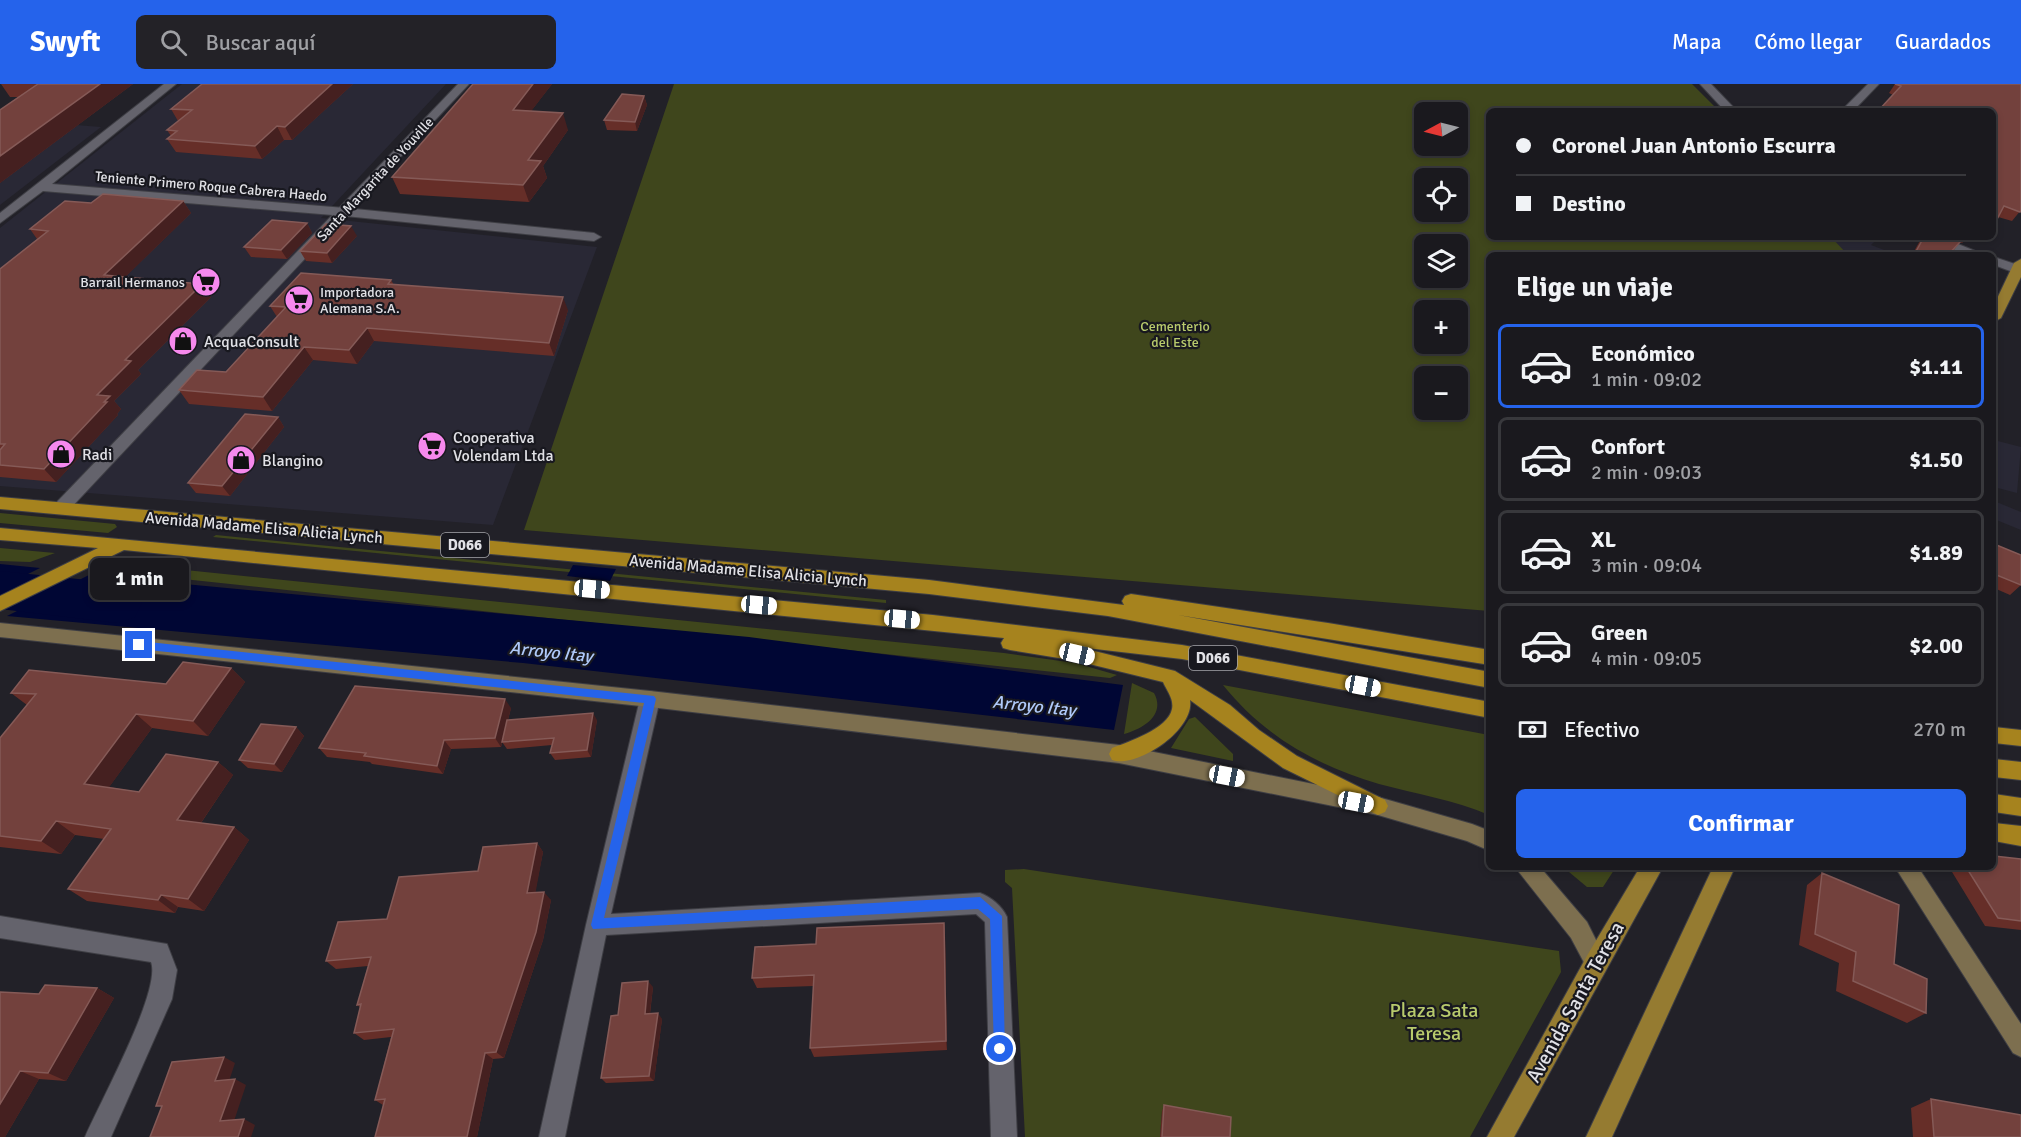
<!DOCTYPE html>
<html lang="es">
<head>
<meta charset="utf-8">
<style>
	body { margin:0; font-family:Signika,sans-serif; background:#232227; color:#f1f3f6; height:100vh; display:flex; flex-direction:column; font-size:22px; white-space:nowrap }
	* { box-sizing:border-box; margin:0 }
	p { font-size:20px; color:#9fa0a4 }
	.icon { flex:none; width:33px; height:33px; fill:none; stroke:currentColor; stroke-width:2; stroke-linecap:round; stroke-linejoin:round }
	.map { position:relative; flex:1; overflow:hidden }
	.details { position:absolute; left:1486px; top:168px; width:510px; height:618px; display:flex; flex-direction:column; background:#1a191e; border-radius:9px; box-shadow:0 3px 9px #0003,0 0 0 2px #38383c }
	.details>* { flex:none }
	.hud { position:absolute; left:1486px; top:24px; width:510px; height:132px; border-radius:9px; box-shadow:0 3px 9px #0003,0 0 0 2px #38383c; display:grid; align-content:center; height:132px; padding:0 30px; background:#1a191e }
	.needle { width:39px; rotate:263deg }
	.fabs { position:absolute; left:1414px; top:18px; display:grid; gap:12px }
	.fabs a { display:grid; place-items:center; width:54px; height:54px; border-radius:9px; background:#1a191e; box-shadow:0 3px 9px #0003,0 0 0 2px #38383c; font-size:30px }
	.end { position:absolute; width:27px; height:27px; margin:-14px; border:8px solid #2563eb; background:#fff; box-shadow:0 0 0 3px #fff }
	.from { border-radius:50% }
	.bubble { position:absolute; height:42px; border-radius:9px; background:#1a191e; box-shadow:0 3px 9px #0003,0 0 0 2px #38383c; font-size:20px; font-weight:800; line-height:42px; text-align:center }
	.car { position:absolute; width:18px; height:36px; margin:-18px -9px; border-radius:8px; box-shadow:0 0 4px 2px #0007; background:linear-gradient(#fff 24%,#345 0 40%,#fff 0 76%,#345 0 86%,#fff 0) }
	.hud b { display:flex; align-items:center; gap:21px; height:57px; font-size:22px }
	.hud b+b { border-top:2px solid #38383c }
	.hud i { width:15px; height:15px; background:#f1f3f6 }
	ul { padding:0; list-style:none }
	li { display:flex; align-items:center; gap:18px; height:84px; margin:0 12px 9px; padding:0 18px; border:3px solid #38383c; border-radius:9px }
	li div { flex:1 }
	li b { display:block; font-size:22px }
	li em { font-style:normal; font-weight:800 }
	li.on { border-color:#2563eb }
	li>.icon { width:54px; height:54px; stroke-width:1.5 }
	h2 { padding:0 30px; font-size:27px; line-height:72px }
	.pay { display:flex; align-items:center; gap:15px; height:66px; padding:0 30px; font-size:22px }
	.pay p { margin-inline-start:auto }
	.cta { display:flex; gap:12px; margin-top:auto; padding:12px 30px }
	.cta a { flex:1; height:69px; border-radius:9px; background:#2563eb; color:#fff; font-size:24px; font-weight:800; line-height:69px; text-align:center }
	header { display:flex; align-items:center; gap:36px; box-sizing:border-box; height:84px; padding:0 30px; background:#2563eb; color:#fff }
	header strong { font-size:28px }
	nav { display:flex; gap:33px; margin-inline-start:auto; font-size:21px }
	.search { width:420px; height:54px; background:#232227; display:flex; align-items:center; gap:15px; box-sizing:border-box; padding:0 21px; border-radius:9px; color:#9fa0a4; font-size:22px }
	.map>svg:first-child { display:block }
	.built { fill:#292835 }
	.green { fill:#3f461c; fill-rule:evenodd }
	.water { fill:#000634 }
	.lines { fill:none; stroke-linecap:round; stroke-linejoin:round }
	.river { fill:#000634; fill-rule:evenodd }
	.minor-casing { stroke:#3e3e44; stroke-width:2 }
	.tertiary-casing { stroke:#3e3e44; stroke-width:2 }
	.secondary-casing { stroke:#3e3e44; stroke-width:2 }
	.primary-casing { stroke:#3e3e44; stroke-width:2 }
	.trunk-casing { stroke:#3e3e44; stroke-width:2 }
	.minor { fill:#64636c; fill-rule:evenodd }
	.tertiary { fill:#64636c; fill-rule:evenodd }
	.secondary { fill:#7d6f4f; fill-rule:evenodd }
	.primary { fill:#957b31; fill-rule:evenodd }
	.trunk { fill:#a6831e; fill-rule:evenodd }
	.wall { fill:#662e28 }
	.shaded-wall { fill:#452020 }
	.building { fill:#73413d; stroke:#855a57; stroke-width:1.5 }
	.route { fill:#2563eb }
	.labels { text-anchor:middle; stroke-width:4.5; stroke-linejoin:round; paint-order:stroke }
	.far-street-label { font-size:14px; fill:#e1e1e6; stroke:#18181f }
	.far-poi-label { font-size:14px; fill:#e1e1e6; stroke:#18181f; text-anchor:end }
	.far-park-label { font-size:14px; fill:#b8ca6c; stroke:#18181f }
	.shield { fill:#18181f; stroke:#a5a5aa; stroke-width:1.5 }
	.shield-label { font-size:15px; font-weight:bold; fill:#e1e1e6 }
	.poi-label { font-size:16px; fill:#e1e1e6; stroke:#18181f; text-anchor:start }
	.street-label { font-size:16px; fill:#e1e1e6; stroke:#18181f }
	.water-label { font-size:18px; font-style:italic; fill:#afc9f9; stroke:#18181f }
	.near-street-label { font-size:20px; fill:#e1e1e6; stroke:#18181f }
	.near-park-label { font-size:20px; fill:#b8ca6c; stroke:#18181f }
</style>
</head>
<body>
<header>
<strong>Swyft</strong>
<div class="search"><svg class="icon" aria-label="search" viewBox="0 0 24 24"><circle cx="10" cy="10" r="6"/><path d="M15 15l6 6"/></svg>Buscar aquí</div>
<nav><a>Mapa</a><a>Cómo llegar</a><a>Guardados</a></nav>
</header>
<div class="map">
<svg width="2021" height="1053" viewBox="0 0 2021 1053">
	<rect width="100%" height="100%" fill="#222128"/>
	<path class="built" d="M182,0h264l-125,134 276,29 -104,278 -493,-39v-258z
		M0,35l101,8 -101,78z
		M1823,153h56l-8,8 21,8 -50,2z
		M1994,356l27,7 -4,46 -23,-6z
		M1994,417l27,11v18l-27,-11z"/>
	<path class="green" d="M674,0h1018l27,27h-229v126h341l17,18h-358l-1,356 -965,-81zM1425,28h33v34h-33zM1425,94h33v34h-33zM1425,160h33v34h-33zM1425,226h33v34h-33zM1425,292h33v34h-33z
		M0,429l115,11 2,3 -9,6 -108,-10z
		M216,451l670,65v3l-673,-66z
		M0,464l55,5 -25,9 -30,-1z
		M116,483h40l848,86 71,10 42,12 -7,3 -1002,-107z
		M1132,599l22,10c12,22 -11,36 -30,41z
		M1223,601l266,50v80c-34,-15 -73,-21 -110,-31 -62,-18 -115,-48 -156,-99z
		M1195,633l38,37v7l-62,-13 18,-29z
		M1563,783h53l-13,20h-16z
		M1024,785l535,82 2,21 -91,165h-243l-65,-26 -2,26h-135l-13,-249 -7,-6v-12z"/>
	<path class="water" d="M0,480l40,4 -40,20z
		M573,481l43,4 -6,12 -43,-5z
		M89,491l660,62 374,48 -9,45 -591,-67 -516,-47z"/>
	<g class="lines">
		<path class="river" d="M0,487l117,12 18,6 7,14 -7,14 -18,6 -117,-14z"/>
		<g class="minor-casing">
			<path id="minor" d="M164,0h12l-124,100 293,24 249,25 7,4 -7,4 -249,-25 -302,-25 -43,32v-10z
				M1700,0h11l26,27h-12z
				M1868,0h11l-26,27h-12z
				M1922,153h19l44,18h-19z
				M1994,173l27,9v9l-27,-10z
				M650,607l7,2 3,6 -49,215 369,-21c11,4 22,13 27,24l10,220h-26l-6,-215 -9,-8 -370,21 -41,202h-26l47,-212 54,-226 3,-6z
				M0,832l167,28 10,26 -5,29 -61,138h-26c14,-33 77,-147 66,-175l-151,-24z"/>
		</g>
		<g class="tertiary-casing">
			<path id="tertiary" d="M458,0h11l-402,428h-12l-2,-4 2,-4z"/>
		</g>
		<g class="secondary-casing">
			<path id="secondary" d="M0,539l650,68 469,54 259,52 94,27 18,7v20l-23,-10 -89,-26 -259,-52 -469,-56 -650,-70z
				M1515,783h25l47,55 20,40 -3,8 -8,3 -8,-3 -17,-32z
				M1895,783h23l103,157v33l-8,-4z"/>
		</g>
		<g class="primary-casing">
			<path id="primary" d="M2021,175v18l-20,41 -7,4v-17l20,-42z
				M1640,783h23l-149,270h-27l101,-183z
				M1713,783h22l-123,270h-26z"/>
		</g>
		<g class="trunk-casing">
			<path id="trunk" d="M0,413l929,83 195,25 -2,-4 3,-5 6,-2 197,29 162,27v15l-312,-50 312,57v16l-382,-72 -179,-22 -929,-85z
				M0,444l933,87 249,30 308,57v16l-308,-59 -104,-12 97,24 55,34 29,25 38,26 88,44 3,6 -3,6 -7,3 -95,-47 -93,-68c5,30 -54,69 -78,60l-3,-6 3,-6c16,-6 56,-19 60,-39 2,-10 -5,-18 -9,-27l-86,-21 -67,-11 -7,-2 -2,-5 3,-5 -880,-88 -124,61v-15l98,-48 -98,-8z
				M1994,643l27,3v16l-27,-3z
				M1994,675l27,3v18l-27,-3z
				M1994,710l27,4v18l-27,-4z
				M1994,739l27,3v20l-27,-5z"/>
		</g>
		<use href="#minor" class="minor"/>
		<use href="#tertiary" class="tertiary"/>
		<use href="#secondary" class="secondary"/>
		<use href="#primary" class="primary"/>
		<use href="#trunk" class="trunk"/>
	</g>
	<path class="wall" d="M1,0h132l-133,99v-73l18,-13h-8z
		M353,0l-61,56h-8l-22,19 -86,-7 -9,-13 4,-3 -4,-6 11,-9 -7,-12z
		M473,0h79l-21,27 37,19 -25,36 4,12 -18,24 -129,-8 -8,-17z
		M1895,0h126v126l-9,11 -14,-4 -105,-122 -4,-2z
		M644,12l3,9 -10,26 -30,-1 -3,-10z
		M183,117l8,12 -66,64 86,20 -73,73 3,4 -27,27 7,8 -4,5 1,1 -62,67 -56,-5v-208l37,-30 -7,-10 61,-26z
		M307,139l5,10 -25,26 -36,-2 -7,-10z
		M357,152l-25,27 -26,-2 -6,-10z
		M1922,153h46l-6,6 -2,-1 -10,13h-38z
		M391,196l3,5 174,25 -14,46 -180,-15 -17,23 -44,-4 -41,51 -83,-7 -10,-14 47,-18 51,-55 -7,-11z
		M278,333l6,10 -54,69 -34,-3 -8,-10z
		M1994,460l27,41 -11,10 -16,-7z
		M231,584l14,14 -37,54 -56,-8 -43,59 30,5 79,-30 15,13 -32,48 33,4 15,13 -45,71 -26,-4 -3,6 -88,-12 -19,-12 36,-50 -29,-4 -14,19 -61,-7v-109l27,-33 -16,-12 155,-9z
		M511,624l-3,12h89l-6,37 -36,3 -5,-7 2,-8 -45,4 -5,-7 3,-11 -4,16 -50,2 -8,25 -71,-10 -2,-2 -43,-5 -8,-9z
		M296,643l8,9 -22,36 -34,-4 -9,-8z
		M537,759l6,9 -8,40 16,8 -8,40 -39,118 -11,1 -16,78h-102l8,-32 -8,-5 16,-63 -27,3 -10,-7 6,-26 -3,-2 11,-39 -32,3 -10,-8 61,-42 91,-48z
		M2021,775v71l-36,-4 -36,-59h45z
		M1822,789l72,91 32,49 -19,10 -71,-32 3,-28 -40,-18 8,-60z
		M944,839l1,11 2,116 -133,7 -4,-9 4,-62 -57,2 -5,-10 64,-34z
		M653,903l-3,27 12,5 -8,62 -48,2 -5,-5 17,-63z
		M97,904l17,10 -48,83 -27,-2 -34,58h-5l39,-143z
		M1931,1015l90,38h-108l-2,-29z
		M1164,1021l66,32h-70l2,-26z"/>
	<path class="shaded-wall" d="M100,0h33l-133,99v-27z
		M332,0h21l-61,56 -7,-13z
		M533,0h19l-33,43 -6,-17z
		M644,12l3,9 -10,26 -2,-9z
		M563,29l5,17 -25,36 4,12 -18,24 -6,-17 5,-25z
		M277,42l7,14 -22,19 -7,-13z
		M183,117l8,12 -77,75 -10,-13z
		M307,139l5,10 -25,26 -6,-9z
		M351,142l6,10 -25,27 -5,-10z
		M202,200l9,13 -73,73 3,4 -27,27 7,8 -4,5 1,1 -62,67 -12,-13 53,-74 28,-35z
		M563,213l5,13 -14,46 -5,-13z
		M367,244l7,13 -17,23 -8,-14z
		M304,263l9,13 -41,51 -9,-14z
		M278,333l6,10 -54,69 -8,-10z
		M231,584l14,14 -37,54 -15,-15z
		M505,615l6,9 -10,39 -6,-9z
		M593,629l4,7 -6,37 -4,-7z
		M136,630l16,14 -50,69 -18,-13z
		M296,643l8,9 -22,36 -8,-8z
		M444,656l7,9 -8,25 -6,-8z
		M218,678l15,13 -39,58 -17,-13z
		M56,737l19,14 -14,19 -20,-13z
		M234,743l15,13 -45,71 -16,-12z
		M537,759l6,9 -9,49 -7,-8z
		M544,808l7,8 -8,40 -39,118 -8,-6z
		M161,811l17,12 -3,6 -17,-13z
		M944,839l1,11 2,116 -1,-9z
		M648,897l5,6 -4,33 -4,-6z
		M97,904l17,10 -48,83 -18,-8z
		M658,929l4,6 -8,62 -5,-5z
		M485,969l8,6 -16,78h-10z
		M224,973l11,6 -8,24 -12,-6z
		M20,987l19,8 -34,58h-5v-33z
		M235,995l11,6 -14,42 -12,-6z
		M244,1035l11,6 -4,12h-13z"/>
	<path class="building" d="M38,0h62l-100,72v-46z
		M202,0h130l-47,43 -8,-1 -22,20 -88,-7 10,-8 -10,-1 25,-20 -21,-1z
		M473,0h60l-20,26 50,3 -35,47 13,1 -18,24 -131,-8z
		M1895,0h126v126l-1,2 -16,-6 -10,19v-114h-116l23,-25z
		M622,10l22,2 -9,26 -31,-2z
		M103,110l80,7 -79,74 98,9 -77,76 6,1 -34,34 13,1 -6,6h3l-63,67 -44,-4v-15l5,-6h-5v-175l48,-38 -18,-2 35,-28 26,2z
		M272,136l35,3 -26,27 -37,-3z
		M326,140l25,2 -24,27 -27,-2z
		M1924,153h24l12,5 -12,13h-34z
		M301,189l90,7 -3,4 175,13 -14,46 -182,-15 -18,22 -45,-3 -41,50 -84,-7 18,-20 29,2 60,-65 -16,-1z
		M245,330l33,3 -56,69 -34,-3z
		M1994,460l27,11v30l-27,-11z
		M183,578l48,6 -38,53 -57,-7 -52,70 55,8 27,-38 52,8 -41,58 57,7 -46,72 -27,-4 -3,5 -90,-11 43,-60 -55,-8 -15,20 -41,-5v-98l36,-44 -25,-1 18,-23 137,14z
		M355,602l150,13 -10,39 -51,2 -7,26 -73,-10 2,-3 -47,-5z
		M593,629l-6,37 -37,3 4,-15 -52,4 5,-22z
		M261,640l35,3 -22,37 -35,-4z
		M537,759l-10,50 17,-1 -8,40 -40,120 -11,1 -18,84h-92l10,-38 -10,1 19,-71 -40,4 7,-29 -4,1 14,-48 -45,4 12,-39 49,-3 12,-42 79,-6 5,-24z
		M1994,772l27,3v62l-23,-3 -32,-51h28z
		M1822,789l77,32 -5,59 33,15 -1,34 -73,-32 3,-29 -41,-18z
		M944,839l2,118 -136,7 4,-73 -62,3 3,-31 61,-3 1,-16z
		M648,897l-3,33 13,-1 -9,63 -48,2 10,-62 7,-1 4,-32z
		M45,901l52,3 -49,85 -28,-2 -20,33v-112l39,2z
		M224,973l-9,24 20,-2 -15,42 24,-2 -6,18h-88l12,-31h-6l16,-44z
		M1931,1015l90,16v22h-87z
		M1164,1021l67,12 -1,20h-68z"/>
	<path class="route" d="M139,557l515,55 2,3 -52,219 376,-21 22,19 3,137 -5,2 -6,-6 -4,-130 -12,-10 -385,20 -2,-4 53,-222 -505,-54 -5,-4z"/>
	<defs>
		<g id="supermarket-disc" transform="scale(1.5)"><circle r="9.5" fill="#f689ed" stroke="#18181f"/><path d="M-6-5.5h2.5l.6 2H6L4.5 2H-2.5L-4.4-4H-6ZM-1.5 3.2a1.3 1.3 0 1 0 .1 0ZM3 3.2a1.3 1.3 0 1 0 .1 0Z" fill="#111"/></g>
		<g id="shop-disc" transform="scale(1.5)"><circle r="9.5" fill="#f689ed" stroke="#18181f"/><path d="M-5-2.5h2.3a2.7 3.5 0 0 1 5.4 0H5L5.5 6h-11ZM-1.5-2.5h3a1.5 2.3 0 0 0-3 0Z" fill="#111"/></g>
	</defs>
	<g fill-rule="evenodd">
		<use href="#supermarket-disc" x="206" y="198"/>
		<use href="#supermarket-disc" x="299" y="216"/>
		<use href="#shop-disc" x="183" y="257"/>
		<use href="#supermarket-disc" x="432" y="362"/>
		<use href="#shop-disc" x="61" y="370"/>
		<use href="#shop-disc" x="241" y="376"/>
	</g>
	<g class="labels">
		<g class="far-street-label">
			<text transform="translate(375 95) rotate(-47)" y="5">Santa Margarita de Youville</text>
			<text transform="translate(211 102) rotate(5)" y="5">Teniente Primero Roque Cabrera Haedo</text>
		</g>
		<g class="far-poi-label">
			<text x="185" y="203">Barrail Hermanos</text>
			<text x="320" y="213" text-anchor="start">Importadora<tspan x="320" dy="16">Alemana S.A.</tspan></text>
		</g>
		<g class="far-park-label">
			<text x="1175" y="247">Cementerio<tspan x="1175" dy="16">del Este</tspan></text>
		</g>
		<g class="shield">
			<rect x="441" y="449" width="48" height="24" rx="4.5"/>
			<rect x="1189" y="562" width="48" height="24" rx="4.5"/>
		</g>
		<g class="shield-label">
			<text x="465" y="466">D066</text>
			<text x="1213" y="579">D066</text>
		</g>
		<g class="poi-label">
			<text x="204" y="263">AcquaConsult</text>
			<text x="453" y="359">Cooperativa<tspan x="453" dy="18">Volendam Ltda</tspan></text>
			<text x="82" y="376">Radi</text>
			<text x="262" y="382">Blangino</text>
		</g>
		<g class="street-label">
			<text transform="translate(264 443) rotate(5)" y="6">Avenida Madame Elisa Alicia Lynch</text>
			<text transform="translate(748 486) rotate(5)" y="6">Avenida Madame Elisa Alicia Lynch</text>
		</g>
		<g class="water-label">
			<text transform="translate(551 568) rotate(6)" y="6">Arroyo Itay</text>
			<text transform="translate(1034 622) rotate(6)" y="6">Arroyo Itay</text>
		</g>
		<g class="near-street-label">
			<text transform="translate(1575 918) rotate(-61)" y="7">Avenida Santa Teresa</text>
		</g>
		<g class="near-park-label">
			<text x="1434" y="933">Plaza Sata<tspan x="1434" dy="23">Teresa</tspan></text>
		</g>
	</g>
</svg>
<div class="fabs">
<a><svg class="needle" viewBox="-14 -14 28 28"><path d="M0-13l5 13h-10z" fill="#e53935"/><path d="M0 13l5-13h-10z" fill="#9fa0a4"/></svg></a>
<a><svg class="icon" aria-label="locate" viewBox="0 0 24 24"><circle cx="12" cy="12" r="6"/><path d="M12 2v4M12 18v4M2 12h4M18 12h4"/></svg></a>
<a><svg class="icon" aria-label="layers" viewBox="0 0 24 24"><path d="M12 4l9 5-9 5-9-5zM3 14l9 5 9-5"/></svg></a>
<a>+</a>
<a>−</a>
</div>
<i class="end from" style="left:1000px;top:965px"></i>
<i class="end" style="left:139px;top:561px"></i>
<div class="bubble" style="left:90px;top:474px;width:99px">1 min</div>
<i class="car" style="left:592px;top:505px;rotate:95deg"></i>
<i class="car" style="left:759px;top:521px;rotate:95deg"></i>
<i class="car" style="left:902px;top:535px;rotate:95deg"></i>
<i class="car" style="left:1077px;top:570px;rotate:103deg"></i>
<i class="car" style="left:1363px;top:602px;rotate:101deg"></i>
<i class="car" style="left:1227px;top:692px;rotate:101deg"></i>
<i class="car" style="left:1356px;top:718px;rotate:101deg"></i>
<div class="hud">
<b><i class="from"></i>Coronel Juan Antonio Escurra</b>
<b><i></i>Destino</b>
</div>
<section class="details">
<h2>Elige un viaje</h2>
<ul>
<li class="on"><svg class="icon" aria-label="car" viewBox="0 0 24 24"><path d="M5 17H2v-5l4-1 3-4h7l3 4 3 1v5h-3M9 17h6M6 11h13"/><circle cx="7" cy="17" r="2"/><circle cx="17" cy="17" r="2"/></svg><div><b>Económico</b><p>1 min · 09:02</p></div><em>$1.11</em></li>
<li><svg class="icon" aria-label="car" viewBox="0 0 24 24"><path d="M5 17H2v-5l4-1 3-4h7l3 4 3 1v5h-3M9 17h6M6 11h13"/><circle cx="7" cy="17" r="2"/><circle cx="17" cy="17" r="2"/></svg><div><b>Confort</b><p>2 min · 09:03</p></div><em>$1.50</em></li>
<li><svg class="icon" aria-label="car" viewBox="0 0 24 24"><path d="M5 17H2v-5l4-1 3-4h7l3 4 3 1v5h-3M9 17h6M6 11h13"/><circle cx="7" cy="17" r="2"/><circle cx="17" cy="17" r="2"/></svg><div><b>XL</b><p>3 min · 09:04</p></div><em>$1.89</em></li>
<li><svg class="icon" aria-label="car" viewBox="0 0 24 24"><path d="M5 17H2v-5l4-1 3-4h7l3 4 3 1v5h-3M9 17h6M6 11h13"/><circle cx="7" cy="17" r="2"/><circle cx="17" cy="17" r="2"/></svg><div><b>Green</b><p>4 min · 09:05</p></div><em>$2.00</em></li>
</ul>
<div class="pay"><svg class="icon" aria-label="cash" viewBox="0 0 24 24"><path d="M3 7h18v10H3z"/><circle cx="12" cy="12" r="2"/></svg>Efectivo<p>270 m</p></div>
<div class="cta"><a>Confirmar</a></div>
</section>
</div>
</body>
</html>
